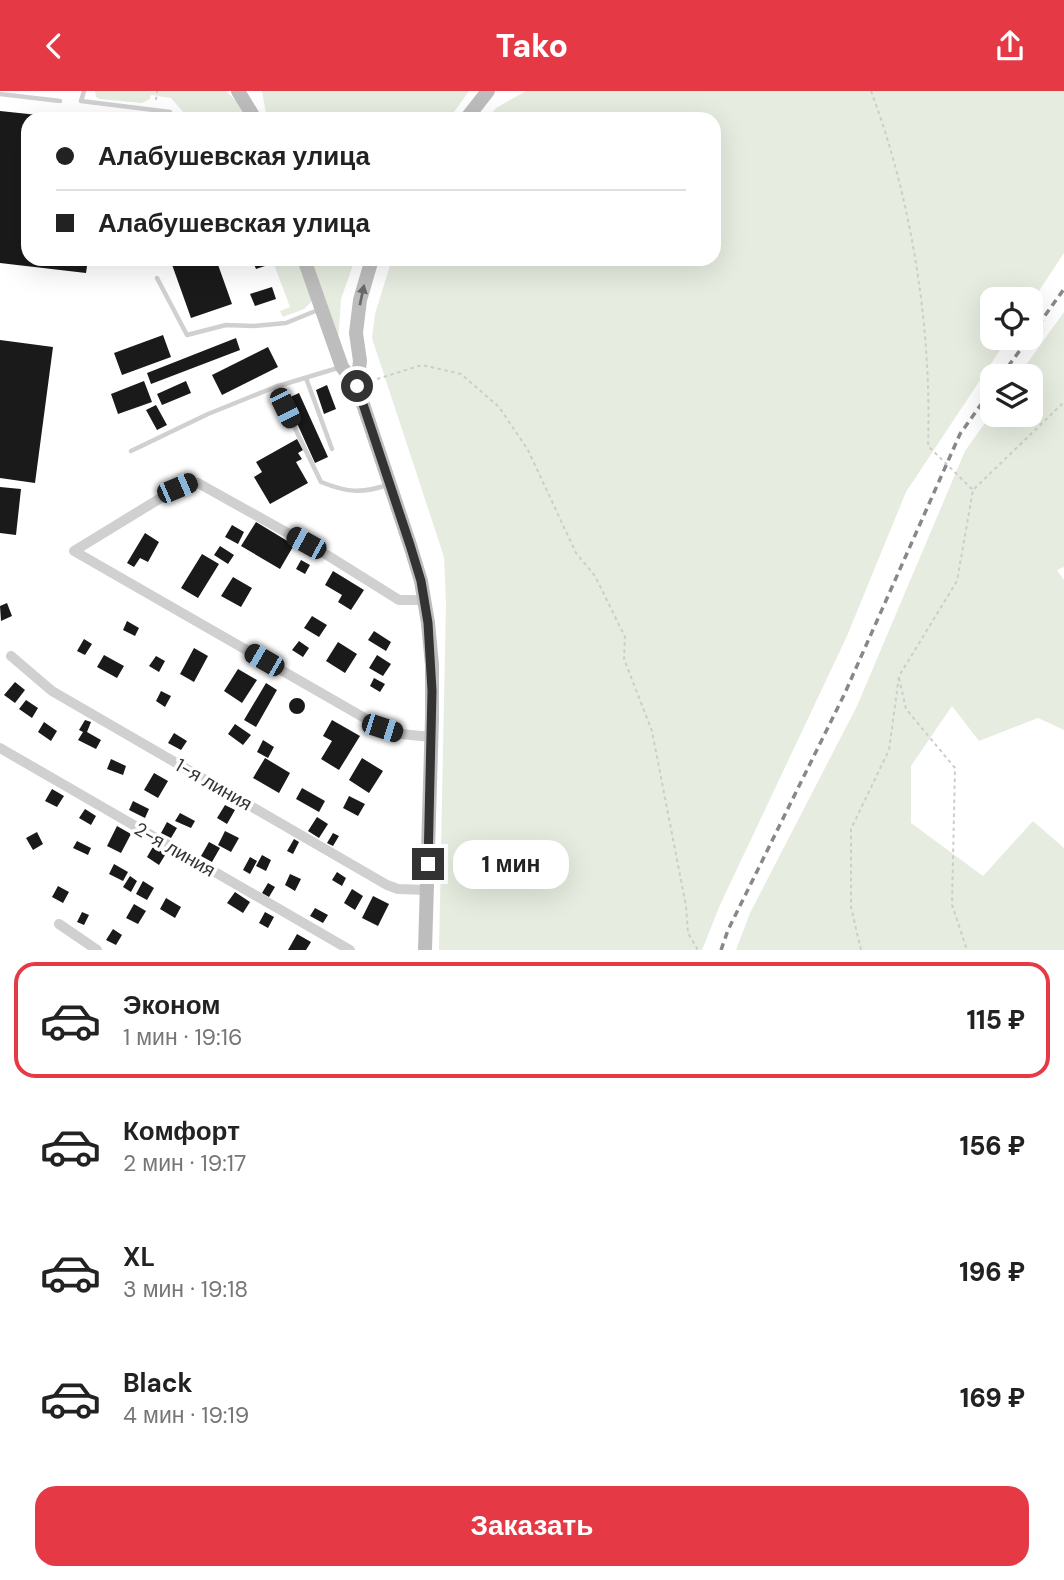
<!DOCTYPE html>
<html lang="ru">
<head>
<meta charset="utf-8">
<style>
	body { margin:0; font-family:"DM Sans",sans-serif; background:#f6f6f6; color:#222; height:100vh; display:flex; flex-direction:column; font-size:26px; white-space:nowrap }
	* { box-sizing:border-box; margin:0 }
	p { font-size:23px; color:#767676 }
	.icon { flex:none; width:38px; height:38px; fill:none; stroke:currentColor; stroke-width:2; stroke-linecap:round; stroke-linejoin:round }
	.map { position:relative; height:859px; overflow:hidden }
	.drawer { display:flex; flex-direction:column; background:#fff; flex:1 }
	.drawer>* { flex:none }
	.guide { position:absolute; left:21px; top:21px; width:700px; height:154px; border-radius:21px; box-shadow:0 7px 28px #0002; display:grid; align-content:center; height:154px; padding:0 35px; background:#fff }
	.controls { position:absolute; left:980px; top:196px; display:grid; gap:14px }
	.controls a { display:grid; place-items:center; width:63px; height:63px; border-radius:14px; background:#fff; box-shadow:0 7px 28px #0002; font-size:35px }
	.end { position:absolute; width:32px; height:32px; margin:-16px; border:9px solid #333; background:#fff; box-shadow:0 0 0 4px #fff }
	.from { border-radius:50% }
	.bubble { position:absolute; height:49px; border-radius:21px; background:#fff; box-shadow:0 7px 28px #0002; font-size:23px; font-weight:800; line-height:49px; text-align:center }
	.car { position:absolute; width:21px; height:42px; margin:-21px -10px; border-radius:9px; box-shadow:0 0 5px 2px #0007; background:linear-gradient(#222 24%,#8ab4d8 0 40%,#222 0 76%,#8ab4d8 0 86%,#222 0) }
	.guide b { display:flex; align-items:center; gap:24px; height:66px; font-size:26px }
	.guide b+b { border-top:2px solid #e0e0e0 }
	.guide i { width:18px; height:18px; background:#222 }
	ul { padding:12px 0 0; list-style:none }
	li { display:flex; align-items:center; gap:21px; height:116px; margin:0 14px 10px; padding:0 21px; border:4px solid transparent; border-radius:21px }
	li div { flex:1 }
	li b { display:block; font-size:26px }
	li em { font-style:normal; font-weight:800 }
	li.selected { border-color:#e63946 }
	li>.icon { width:63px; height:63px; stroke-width:1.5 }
	.cta { display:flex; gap:14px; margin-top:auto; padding:14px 35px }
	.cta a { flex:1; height:80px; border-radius:21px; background:#e63946; color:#fff; font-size:28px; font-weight:800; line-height:80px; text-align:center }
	header { display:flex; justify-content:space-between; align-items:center; height:91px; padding:0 35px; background:#e63946; color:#fff; font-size:32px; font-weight:800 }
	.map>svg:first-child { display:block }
	.green { fill:#e6ecdf }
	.building { fill:#1a1a1a }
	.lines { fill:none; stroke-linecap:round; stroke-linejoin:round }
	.path { stroke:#cdcdcd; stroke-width:2; stroke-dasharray:3.5 3.5; stroke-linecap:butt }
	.lane { stroke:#d0d0d0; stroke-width:4.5 }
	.street { stroke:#d0d0d0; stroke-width:10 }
	.secondary { stroke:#bdbdbd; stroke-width:14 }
	.rail { stroke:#888; stroke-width:3.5; stroke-dasharray:7 5; stroke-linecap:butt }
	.oneway { fill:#6a6a6a }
	.route { stroke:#333; stroke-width:9 }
	.labels { text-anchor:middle; stroke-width:7; stroke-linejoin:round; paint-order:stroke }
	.street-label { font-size:19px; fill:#333; stroke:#fff }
</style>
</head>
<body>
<header><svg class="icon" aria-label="back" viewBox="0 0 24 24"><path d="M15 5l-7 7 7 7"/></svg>Tako<svg class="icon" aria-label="share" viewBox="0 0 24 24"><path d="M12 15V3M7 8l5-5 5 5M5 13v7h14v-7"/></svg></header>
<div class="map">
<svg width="1064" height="859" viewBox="0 0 1064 859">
	<rect width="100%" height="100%" fill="#fff"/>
	<path class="green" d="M95,0h131l10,10 10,18h-57l-18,-21 -20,-3 -1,4 -8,4 -42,-4 -4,-2z
		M262,0h207l-20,28h-182z
		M526,0h538v162l-33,50v-4h-39v39h16l-102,154 -59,144 -127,269 -18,45h-263l7,-347 -2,-46 -72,-219 3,-24 17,-55h322v-140h-227l9,-11z
		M272,168h25l15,42 -8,8 -21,8 -3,-6 10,-4z
		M308,168h47l-14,40 -3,44z
		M1064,221v255l-7,3 7,10v150l-26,-12 -59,23 -27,-35 -41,60v57l72,53 50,-55 31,27v102h-328l14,-37 107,-207 108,-255 27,-38v2h39v-39h-13z"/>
	<path class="building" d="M0,20l57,6 -29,2v140h60l-2,14 -86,-10z
		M170,168h46l16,45 -41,14z
		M252,168h20l2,4 -18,6z
		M272,196l4,12 -21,7 -5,-12z
		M163,244l8,22 -49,18 -8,-22z
		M236,247l4,12 -89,34 -4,-11z
		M0,249l53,7 -18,136 -35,-5z
		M268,256l10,20 -56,28 -10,-20z
		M144,290l8,21 -34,12 -7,-20z
		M186,290l5,12 -29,12 -5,-11z
		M327,294l9,24 -12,5 -8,-24z
		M299,302l29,64 -13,6 -29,-64z
		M156,314l11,20 -10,5 -11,-20z
		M297,348l6,11 -5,3 4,6 -6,3 12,21 -38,21 -16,-27 8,-5 -6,-10z
		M0,396l21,2 -5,46 -16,-2z
		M256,431l38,23 -14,24 -39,-23z
		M232,434l12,7 -6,12 -13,-7z
		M145,442l14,9 -11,20 -8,-4 -6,9 -7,-4z
		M220,455l14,9 -6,9 -14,-9z
		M202,463l17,10 -21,34 -17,-10z
		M301,469l9,5 -5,9 -9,-5z
		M333,480l31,19 -13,20 -13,-8 4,-7 -17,-10z
		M233,486l19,11 -11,19 -20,-11z
		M7,512l5,13 -11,5 -1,-15z
		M312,525l15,9 -8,12 -15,-9z
		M127,530l12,7 -4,8 -12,-6z
		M374,540l17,11 -5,9 -18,-11z
		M84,548l8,5 -7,11 -8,-4z
		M299,550l10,7 -6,9 -11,-7z
		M338,551l19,12 -12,19 -19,-12z
		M194,557l14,8 -14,26 -14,-8z
		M104,564l20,11 -7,12 -20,-11z
		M377,564l14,9 -8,12 -14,-8z
		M156,565l9,5 -6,11 -10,-6z
		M238,578l19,11 -15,23 -18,-12z
		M374,587l11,6 -5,8 -10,-6z
		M15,591l10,8 -10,13 -11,-8z
		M266,592l11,7 -21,37 -12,-7z
		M161,600l10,5 -6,11 -9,-6z
		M289 615a8 8 0 1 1 16 0a8 8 0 1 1-16 0Z
		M26,609l12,8 -6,10 -13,-9z
		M85,629l6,2 -4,10 14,8 -5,9 -18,-9 5,-8 -4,-2z
		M332,629l28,16 -21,34 -18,-11 11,-18 -9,-5z
		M44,631l13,9 -6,10 -13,-9z
		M235,633l16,11 -8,10 -15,-11z
		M174,642l13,8 -6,9 -13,-7z
		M263,649l11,7 -6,11 -11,-6z
		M265,667l25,15 -11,20 -26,-15z
		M362,667l21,13 -14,22 -20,-13z
		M111,668l15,7 -3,9 -16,-6z
		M154,682l14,8 -10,17 -14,-8z
		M302,697l23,13 -6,11 -23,-13z
		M52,698l12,7 -7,11 -12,-6z
		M349,705l16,8 -7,12 -15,-8z
		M133,710l16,8 -4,9 -16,-8z
		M225,714l10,5 -8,14 -10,-6z
		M85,718l11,7 -5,9 -12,-7z
		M180,722l15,8 -4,7 -16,-7z
		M317,726l11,7 -9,14 -11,-7z
		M167,731l10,6 -6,10 -10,-5z
		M117,735l14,8 -10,19 -14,-7z
		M225,740l14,7 -8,14 -13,-7z
		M37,741l6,12 -10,6 -7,-12z
		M333,742l6,3 -6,10 -6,-3z
		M294,748l5,3 -6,12 -6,-3z
		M77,750l14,7 -3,7 -15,-7z
		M209,751l11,6 -8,14 -11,-6z
		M154,754l13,7 -8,13 -12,-8z
		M262,764l9,5 -5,11 -10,-5z
		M250,766l7,4 -7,13 -7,-4z
		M114,773l14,8 -5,9 -14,-7z
		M337,781l9,6 -4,8 -10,-6z
		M290,783l11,5 -6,12 -10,-6z
		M130,785l7,5 -6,11 -8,-5z
		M143,790l11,7 -7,12 -11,-6z
		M268,792l7,4 -6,10 -7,-4z
		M58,795l11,6 -6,11 -11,-6z
		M352,798l11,7 -8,14 -11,-7z
		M235,801l15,10 -7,11 -16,-10z
		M373,805l16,8 -11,22 -16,-8z
		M166,807l15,9 -6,11 -15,-9z
		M134,813l12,7 -8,13 -12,-6z
		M315,817l13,7 -5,8 -13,-7z
		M82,821l7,3 -5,10 -7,-3z
		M265,821l9,5 -6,11 -9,-5z
		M113,838l9,6 -6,10 -10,-5z
		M297,843l14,8 -5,8h-18z"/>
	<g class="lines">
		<path class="path" d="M871,0c41,109 61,239 57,355l45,44
			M156,9l1,-9
			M377,288l45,-14 39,9 38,33 29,43 48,103 19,23 30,61 -1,22 28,72 34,175 2,27 10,17
			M899,587l7,31 49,59 -3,137 15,45
			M861,859l-10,-43v-78l38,-79 10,-74 58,-95 16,-91 91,-88"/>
		<path class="lane" d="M84,0l-3,10 89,11
			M0,3l60,7
			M157,187l30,57 39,-10 28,1 32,-3 32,-13
			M306,287l26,71
			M275,296l46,95c25,10 40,12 66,3
			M131,360l77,-37 67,-27 66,-20"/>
		<path class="street" d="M425,509h-26l-72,-45 -129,-72 -8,-1 -13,6 -103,63 308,177 19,6 30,3
			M11,565l41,35 335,194 11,4 29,1
			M0,657l350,202
			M59,833l38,26"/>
		<path class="secondary" d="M238,0l17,28
			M466,28l22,-28
			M304,168l38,108 15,19 53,159 11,36 7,42 4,42v52l-7,233
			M357,295l3,-25 -4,-28 4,-33 12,-41"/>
		<path class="rail" d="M1031,244l33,-46
			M1001,285l28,-38
			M721,859l7,-20 116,-235 116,-261 32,-45"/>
	</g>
	<defs><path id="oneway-solid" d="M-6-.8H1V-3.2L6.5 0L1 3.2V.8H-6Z" transform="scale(1.75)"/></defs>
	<use class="oneway" href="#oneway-solid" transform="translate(362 204) rotate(-78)"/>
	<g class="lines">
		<path class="route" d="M357,295l53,159 11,36 7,42 4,68 -4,173"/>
	</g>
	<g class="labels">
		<g class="street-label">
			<text transform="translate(214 693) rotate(30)" y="7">1-я линия</text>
			<text transform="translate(175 758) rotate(30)" y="7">2-я линия</text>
		</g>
	</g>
</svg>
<div class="controls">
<a><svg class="icon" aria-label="locate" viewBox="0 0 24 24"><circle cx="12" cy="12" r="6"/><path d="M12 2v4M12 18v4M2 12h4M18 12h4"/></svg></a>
<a><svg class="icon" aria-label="layers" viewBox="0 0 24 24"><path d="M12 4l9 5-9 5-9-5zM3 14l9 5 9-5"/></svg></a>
</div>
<i class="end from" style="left:357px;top:295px"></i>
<i class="end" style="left:428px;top:773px"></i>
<div class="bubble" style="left:453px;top:749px;width:116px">1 мин</div>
<i class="car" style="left:285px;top:317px;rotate:154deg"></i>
<i class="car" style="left:177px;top:397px;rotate:67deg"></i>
<i class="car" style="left:306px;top:452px;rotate:299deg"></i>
<i class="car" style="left:264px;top:569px;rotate:300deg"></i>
<i class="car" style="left:382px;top:637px;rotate:108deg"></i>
<div class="guide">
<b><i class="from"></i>Алабушевская улица</b>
<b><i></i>Алабушевская улица</b>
</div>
</div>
<section class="drawer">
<ul>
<li class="selected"><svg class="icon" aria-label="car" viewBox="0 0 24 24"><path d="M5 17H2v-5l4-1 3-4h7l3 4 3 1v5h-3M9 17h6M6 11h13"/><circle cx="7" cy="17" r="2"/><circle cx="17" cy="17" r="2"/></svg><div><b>Эконом</b><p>1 мин · 19:16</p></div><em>115 ₽</em></li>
<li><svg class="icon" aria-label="car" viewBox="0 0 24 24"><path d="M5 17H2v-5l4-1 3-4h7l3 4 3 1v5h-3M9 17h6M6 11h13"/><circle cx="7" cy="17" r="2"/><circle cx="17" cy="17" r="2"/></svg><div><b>Комфорт</b><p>2 мин · 19:17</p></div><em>156 ₽</em></li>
<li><svg class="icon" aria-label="car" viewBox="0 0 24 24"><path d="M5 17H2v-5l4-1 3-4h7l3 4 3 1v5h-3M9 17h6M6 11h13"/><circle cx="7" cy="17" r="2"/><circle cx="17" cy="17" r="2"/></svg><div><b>XL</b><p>3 мин · 19:18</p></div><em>196 ₽</em></li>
<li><svg class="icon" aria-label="car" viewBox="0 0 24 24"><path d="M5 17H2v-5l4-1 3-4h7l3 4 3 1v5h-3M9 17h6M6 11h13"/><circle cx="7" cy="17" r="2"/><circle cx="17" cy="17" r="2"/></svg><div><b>Black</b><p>4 мин · 19:19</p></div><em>169 ₽</em></li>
</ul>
<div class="cta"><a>Заказать</a></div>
</section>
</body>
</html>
